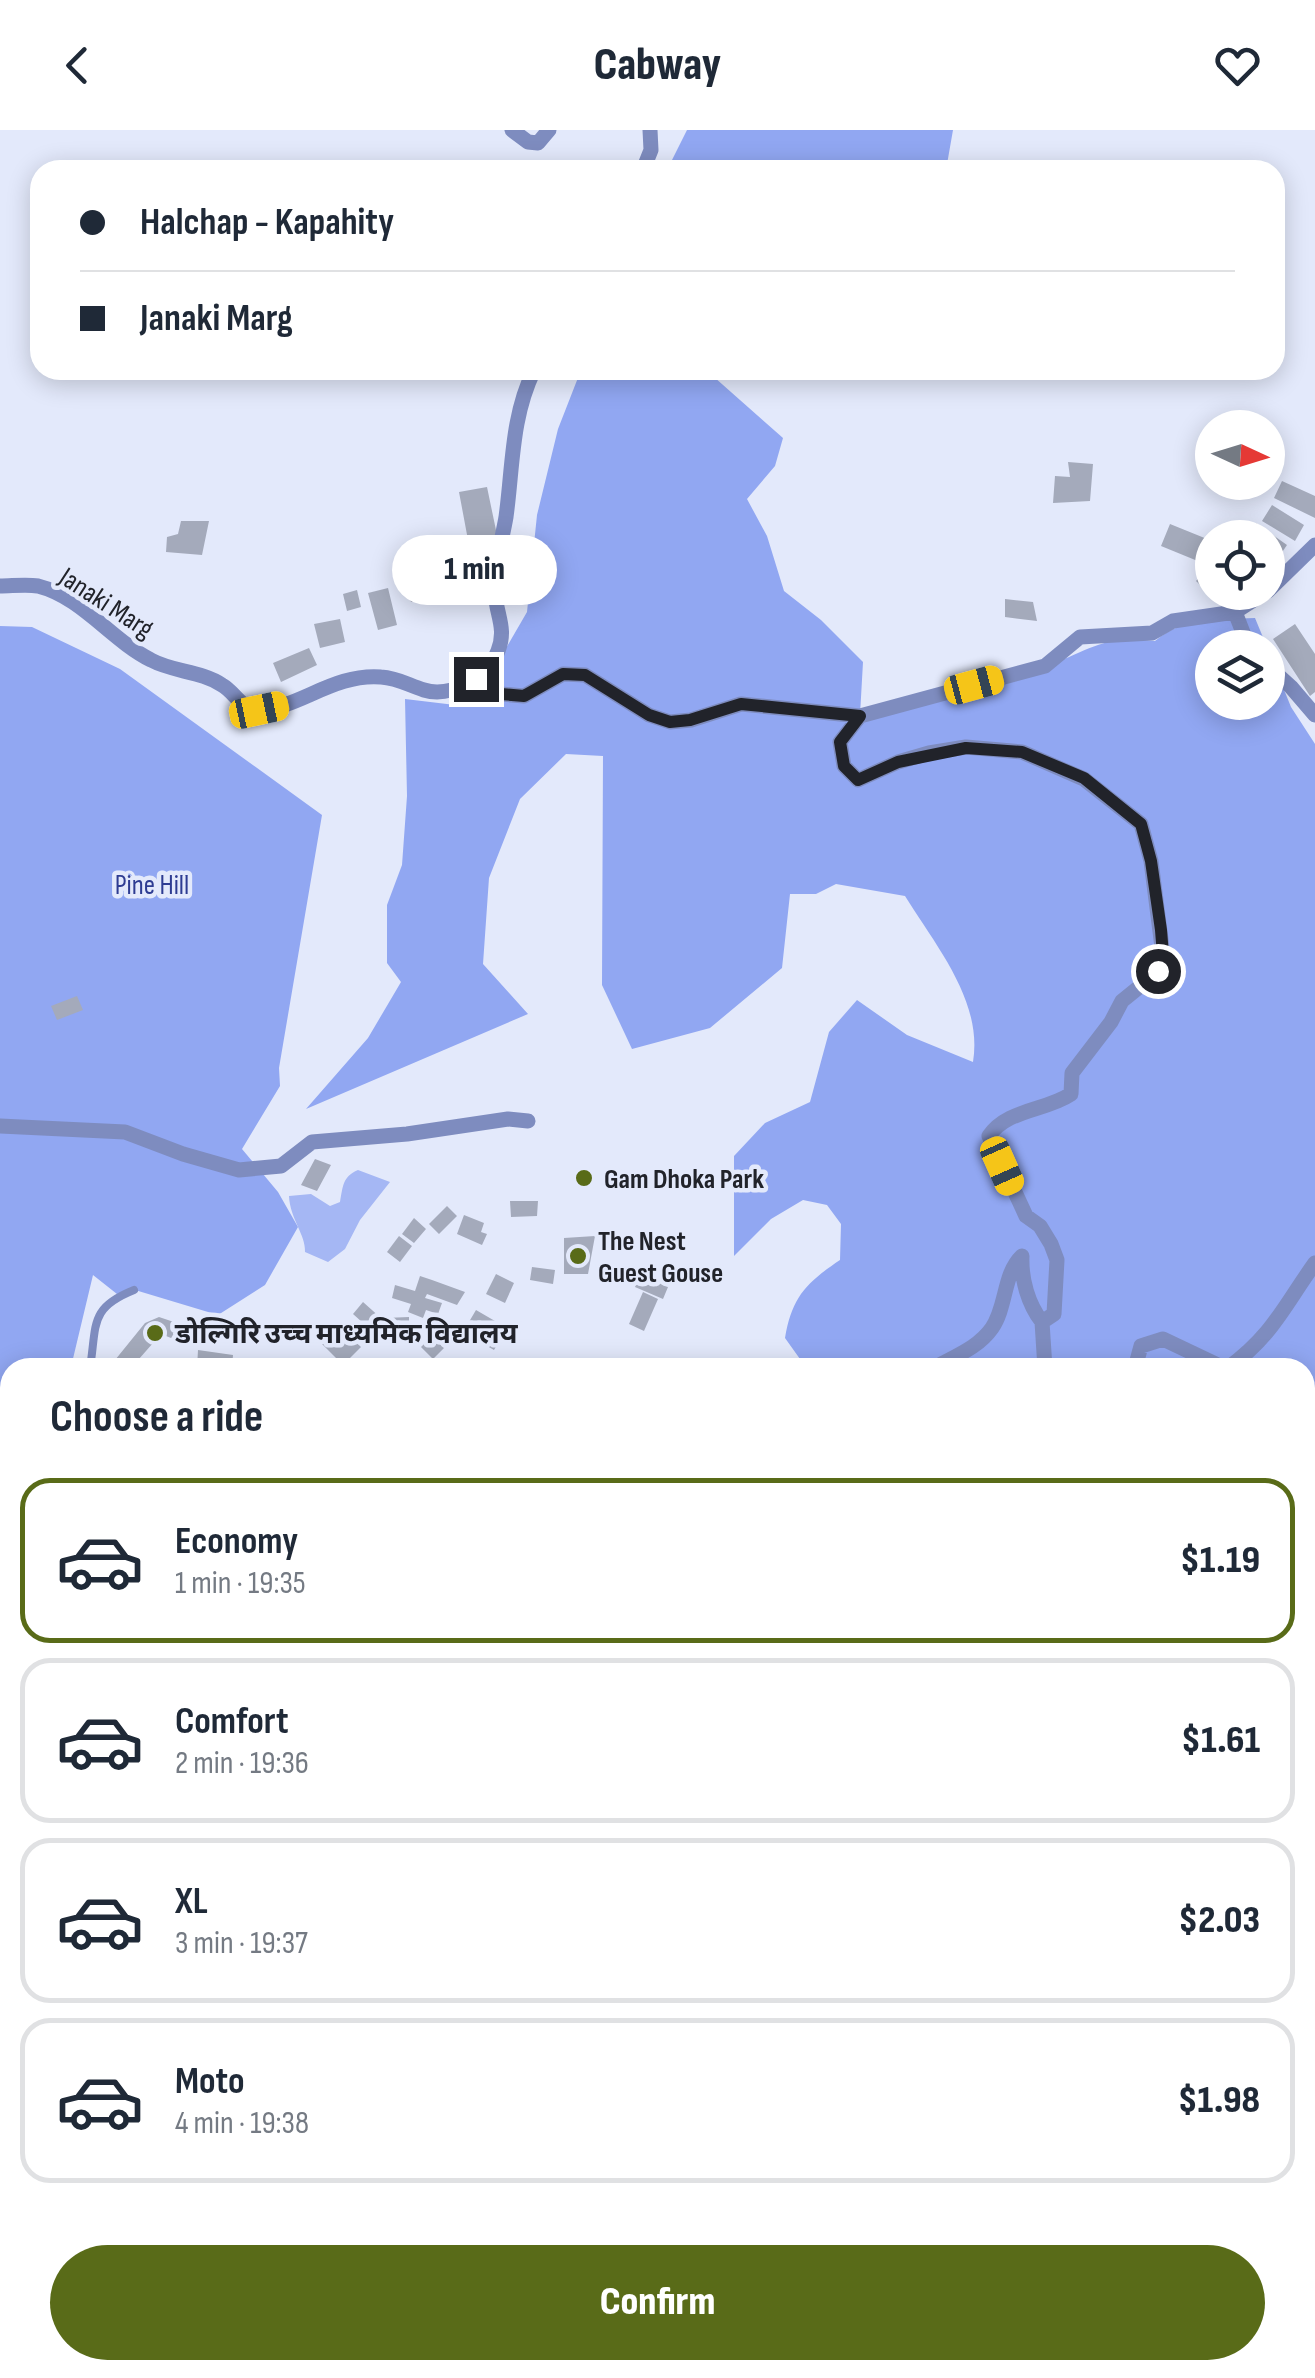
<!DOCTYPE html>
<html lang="en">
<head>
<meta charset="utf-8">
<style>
	body { margin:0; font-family:"Sofia Sans Condensed","Noto Sans Devanagari",sans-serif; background:#f6f6f7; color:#1f2937; height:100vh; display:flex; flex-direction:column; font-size:38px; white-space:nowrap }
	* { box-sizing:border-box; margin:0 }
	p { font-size:32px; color:#747a83 }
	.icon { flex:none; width:55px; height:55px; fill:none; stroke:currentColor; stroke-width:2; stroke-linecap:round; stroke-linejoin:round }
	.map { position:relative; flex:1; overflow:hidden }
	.side { position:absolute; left:0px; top:1228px; width:1315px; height:1022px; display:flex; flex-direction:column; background:#fff; border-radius:30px 30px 0 0; box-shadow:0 5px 25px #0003 }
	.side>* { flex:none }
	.top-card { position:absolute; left:30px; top:30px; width:1255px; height:220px; border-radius:30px; box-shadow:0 5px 25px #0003; display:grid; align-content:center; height:220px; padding:0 50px; background:#fff }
	.needle { width:65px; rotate:94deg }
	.controls { position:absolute; left:1195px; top:280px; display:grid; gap:20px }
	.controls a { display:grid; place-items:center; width:90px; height:90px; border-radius:50%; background:#fff; box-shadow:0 5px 25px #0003; font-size:50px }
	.end { position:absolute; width:45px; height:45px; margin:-22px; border:12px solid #21232a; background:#fff; box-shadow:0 0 0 5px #fff }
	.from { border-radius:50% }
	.bubble { position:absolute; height:70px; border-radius:35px; background:#fff; box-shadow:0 5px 25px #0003; font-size:32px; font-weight:800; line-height:70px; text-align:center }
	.car { position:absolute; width:30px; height:60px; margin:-30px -15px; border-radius:12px; box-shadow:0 0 8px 2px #0007; background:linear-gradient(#f5c518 24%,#345 0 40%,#f5c518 0 76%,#345 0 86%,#f5c518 0) }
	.top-card b { display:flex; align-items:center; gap:35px; height:95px; font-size:38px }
	.top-card b+b { border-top:2px solid #e0e1e3 }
	.top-card i { width:25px; height:25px; background:#1f2937 }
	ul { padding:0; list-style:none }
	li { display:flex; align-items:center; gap:30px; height:165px; margin:0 20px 15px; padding:0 30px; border:5px solid #e0e1e3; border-radius:30px }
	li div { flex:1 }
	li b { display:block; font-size:38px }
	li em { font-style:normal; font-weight:800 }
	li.on { border-color:#596b18 }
	li>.icon { width:90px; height:90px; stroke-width:1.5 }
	h2 { padding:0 50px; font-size:45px; line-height:120px }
	.button { display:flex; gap:20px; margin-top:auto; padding:20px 50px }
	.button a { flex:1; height:115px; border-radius:60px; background:#596b18; color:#fff; font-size:40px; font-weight:800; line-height:115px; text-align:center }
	header { display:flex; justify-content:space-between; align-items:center; height:130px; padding:0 50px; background:#fff; font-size:45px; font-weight:800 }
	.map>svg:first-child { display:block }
	.forest { fill:#91a7f2 }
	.water { fill:#a5b7f4 }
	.building { fill:#a4aabb }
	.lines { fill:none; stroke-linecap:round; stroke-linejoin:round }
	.lane { stroke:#7e8cbf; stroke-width:8 }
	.street { stroke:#7e8cbf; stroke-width:15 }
	.route { stroke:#21232a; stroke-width:12 }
	.poi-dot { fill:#596b18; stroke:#e3e9fb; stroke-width:4 }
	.labels { text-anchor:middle; stroke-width:9; stroke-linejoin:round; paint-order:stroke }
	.street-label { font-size:28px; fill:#21232a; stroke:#e3e9fb }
	.park-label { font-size:28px; fill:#2e3c92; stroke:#e3e9fb }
	.poi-label { font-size:28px; font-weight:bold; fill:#21232a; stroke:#e3e9fb; text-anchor:start }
</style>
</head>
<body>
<header><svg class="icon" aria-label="back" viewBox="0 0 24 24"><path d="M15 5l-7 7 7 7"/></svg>Cabway<svg class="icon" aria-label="heart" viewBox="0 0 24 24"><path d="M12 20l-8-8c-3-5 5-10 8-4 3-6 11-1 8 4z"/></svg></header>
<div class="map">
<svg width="1315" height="2248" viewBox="0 0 1315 2248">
	<rect width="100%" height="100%" fill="#e3e9fb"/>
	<path class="forest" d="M687,0h266l-7,40h-279z
		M581,240h139l-6,7 69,61 -8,28 -28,33 20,37 17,55 37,29 42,42 -3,53c61,-16 124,-28 183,-48 47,-16 58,-33 112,-26 31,-26 62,-21 100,-23l12,29 -55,1v54h56v-52l23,57 24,37v700l-10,-2v-74l-508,-1 3,-8 -15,-21c7,-41 21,-55 55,-78l1,-36 -14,-19 -24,-5 -32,19 -37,37v-100l31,-33 45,-21 19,-70 28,-32 50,35 66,27c10,-61 -37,-116 -68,-166l-69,-12 -20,10h-26l-8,74 -72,60 -78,21 -30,-64 1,-229 -37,-2 -46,45 -31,79 -6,86 45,50 -222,95 62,-71 33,-56 -14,-19v-58l15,-40 5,-69 -2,-97 67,8 55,-95 10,-97 21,-86z
		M0,496l32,1 88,42 202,146 -43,253 1,18 -38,63 36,43 20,35 -33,58 -47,30 -83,-25 -18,4 -24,-19 -22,92 -61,1v1002h203l-4,8h-209z"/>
	<path class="water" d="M358,1040l32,12 -30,38 -15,29 -17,13 -23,-10c1,-17 -15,-33 -16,-56l22,-2 19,12 10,-4c3,-15 2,-25 18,-32z"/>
	<path class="building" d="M1068,332l25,2 -3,37 -37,2 2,-27 15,1z
		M1282,351l33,15v22l-41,-20z
		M487,357l10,48 -29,5 -9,-48z
		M1272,375l32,20 -9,16 -33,-20z
		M181,391h28l-7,34 -36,-3 1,-15 11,-3z
		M1256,393l31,22 -15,22 -4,-3v-26h-22z
		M1170,394l42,17 -7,23 -44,-18z
		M463,407l4,18 -20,4 -4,-17z
		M444,436l7,27 -18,5 -7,-27z
		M1209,436l3,2v24h19l-13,10 -22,-21z
		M421,444l7,23 -17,5 -6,-23z
		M388,458l9,37 -19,5 -10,-37z
		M357,460l4,17 -14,4 -4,-17z
		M1005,469l28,3 4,19 -32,-4z
		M340,489l5,23 -25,6 -6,-24z
		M1295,494l20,30v38l-5,4 -37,-57z
		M309,518l8,17 -36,17 -8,-19z
		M77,866l6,14 -26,10 -6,-14z
		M315,1029l16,6 -14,26 -16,-6z
		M510,1071h28l-1,15 -26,1z
		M447,1076l10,10 -18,18 -10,-10z
		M464,1085l20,8 -3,9 6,2 -5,11 -25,-11z
		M414,1088l12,11 -12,14 -12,-9z
		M399,1106l13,10 -12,16 -13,-10z
		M595,1106l-7,38h-24v-36z
		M644,1135l14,6 -4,10 14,6 -5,12 -28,-12z
		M532,1137l23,3 -2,14 -23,-4z
		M496,1144l18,9 -9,20 -19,-9z
		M420,1146l12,4 33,12 -8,13 -30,-11 -2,4 17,5 -4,11 -12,-4 -3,8 -15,-6 3,-8 -19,-6 3,-13 20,6z
		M643,1162l15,7 -14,32 -15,-7z
		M363,1172l19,17 -10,12 -19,-17z
		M476,1180l31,18 -13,22 -31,-18z
		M159,1187l33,11 -6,16 -25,-10 -30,34 -20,-3 34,-42z
		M409,1187v15h-24v-14z
		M339,1196l22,21 -18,18 -21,-21z
		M432,1206l12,12 -11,11 -12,-12z
		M198,1220l35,5 -1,13h-35z"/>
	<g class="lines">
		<path class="lane" d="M90,1238c7,-44 -1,-60 44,-78"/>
		<path class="street" d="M512,0l16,12 10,1 11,-13
			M643,40l8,-20 -1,-20
			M0,456c12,0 26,-2 38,0 44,11 73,54 113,74 22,12 50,11 71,25 14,8 17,23 36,24 38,2 74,-36 123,-32 17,1 27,8 43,13 27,8 64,-13 74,-39 9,-23 -2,-36 -3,-59 -2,-23 7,-51 11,-75 7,-51 5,-99 28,-147
			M1268,461l47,-46
			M1235,482l31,-20
			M1268,536l23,21 24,28
			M475,549l26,15 23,2 39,-22 22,1 64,40 21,7 21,-2 50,-16 119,12 185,-50 35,-29 72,-4 21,-12 62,-9 14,36
			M860,586l-20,26 4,24 14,14 40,-18 31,-9 37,-6 56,5 62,27 57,45 10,37 12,94 -4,16 -37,30 -11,21 -39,51 -1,21c-25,17 -64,15 -82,42l37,80 14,10 11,18 6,16 -3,54 -12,8c-14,-18 -21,-43 -20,-66 -19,18 -15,50 -30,72 -14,20 -37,28 -58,40
			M0,996l125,6 58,22 56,16 42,-4 31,-24 95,-8 101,-15 20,2
			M1042,1192l3,46
			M1135,1238l6,-22 22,-7 61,29
			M1228,1238c45,-33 56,-62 87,-105
			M272,2240l1,8
			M439,2240l4,8
			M1149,2248l6,-8"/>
	</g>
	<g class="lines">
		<path class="route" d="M476,549l25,15 23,2 39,-22 22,1 64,40 21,7 20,-2 51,-16 119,12 -20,26 4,24 14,14 40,-18 68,-14 56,4 62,26 57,46 10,37 10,69 2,25 -5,16"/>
	</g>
	<g class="poi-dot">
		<circle cx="584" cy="1048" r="10"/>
		<circle cx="578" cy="1126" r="10"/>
		<circle cx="155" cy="1203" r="10"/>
	</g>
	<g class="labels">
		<g class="street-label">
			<text transform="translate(107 472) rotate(33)" y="10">Janaki Marg</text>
		</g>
		<g class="park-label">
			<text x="152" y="764">Pine Hill</text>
		</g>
		<g class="poi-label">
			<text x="604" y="1058">Gam Dhoka Park</text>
			<text x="598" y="1120">The Nest<tspan x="598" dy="32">Guest Gouse</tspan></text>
			<text x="175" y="1213">डोल्गिरि उच्च माध्यमिक विद्यालय</text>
		</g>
	</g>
</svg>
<div class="controls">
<a><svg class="needle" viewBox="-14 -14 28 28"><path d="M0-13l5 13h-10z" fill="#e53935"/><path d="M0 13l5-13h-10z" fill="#747a83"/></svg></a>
<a><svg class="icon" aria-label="locate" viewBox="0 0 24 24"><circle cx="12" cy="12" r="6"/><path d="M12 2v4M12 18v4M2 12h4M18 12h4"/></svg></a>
<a><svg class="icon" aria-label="layers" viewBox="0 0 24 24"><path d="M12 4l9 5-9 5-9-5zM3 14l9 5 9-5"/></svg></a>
</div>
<i class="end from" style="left:1158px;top:841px"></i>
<i class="end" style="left:476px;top:549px"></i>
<div class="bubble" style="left:392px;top:405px;width:165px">1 min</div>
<i class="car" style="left:974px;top:555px;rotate:75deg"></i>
<i class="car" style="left:259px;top:580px;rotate:78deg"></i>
<i class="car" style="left:1002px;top:1036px;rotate:156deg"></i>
<div class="top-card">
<b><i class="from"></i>Halchap - Kapahity</b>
<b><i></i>Janaki Marg</b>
</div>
<section class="side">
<h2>Choose a ride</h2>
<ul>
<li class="on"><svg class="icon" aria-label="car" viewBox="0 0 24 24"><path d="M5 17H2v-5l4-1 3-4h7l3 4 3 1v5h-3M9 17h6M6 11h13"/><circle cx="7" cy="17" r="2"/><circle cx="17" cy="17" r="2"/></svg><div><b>Economy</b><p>1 min · 19:35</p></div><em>$1.19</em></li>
<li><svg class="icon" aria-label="car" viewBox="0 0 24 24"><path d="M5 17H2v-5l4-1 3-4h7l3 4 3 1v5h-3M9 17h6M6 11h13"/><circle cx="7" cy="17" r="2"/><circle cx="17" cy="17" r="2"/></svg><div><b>Comfort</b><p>2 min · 19:36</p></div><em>$1.61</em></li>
<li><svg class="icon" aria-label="car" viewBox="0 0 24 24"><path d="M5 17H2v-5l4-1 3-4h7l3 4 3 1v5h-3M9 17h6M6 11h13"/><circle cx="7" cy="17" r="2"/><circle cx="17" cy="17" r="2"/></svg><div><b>XL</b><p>3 min · 19:37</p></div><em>$2.03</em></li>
<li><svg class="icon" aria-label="car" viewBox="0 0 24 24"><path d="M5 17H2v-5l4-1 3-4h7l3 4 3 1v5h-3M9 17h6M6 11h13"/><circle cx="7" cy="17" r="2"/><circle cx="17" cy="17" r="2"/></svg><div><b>Moto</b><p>4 min · 19:38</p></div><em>$1.98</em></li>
</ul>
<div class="button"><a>Confirm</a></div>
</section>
</div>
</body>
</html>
